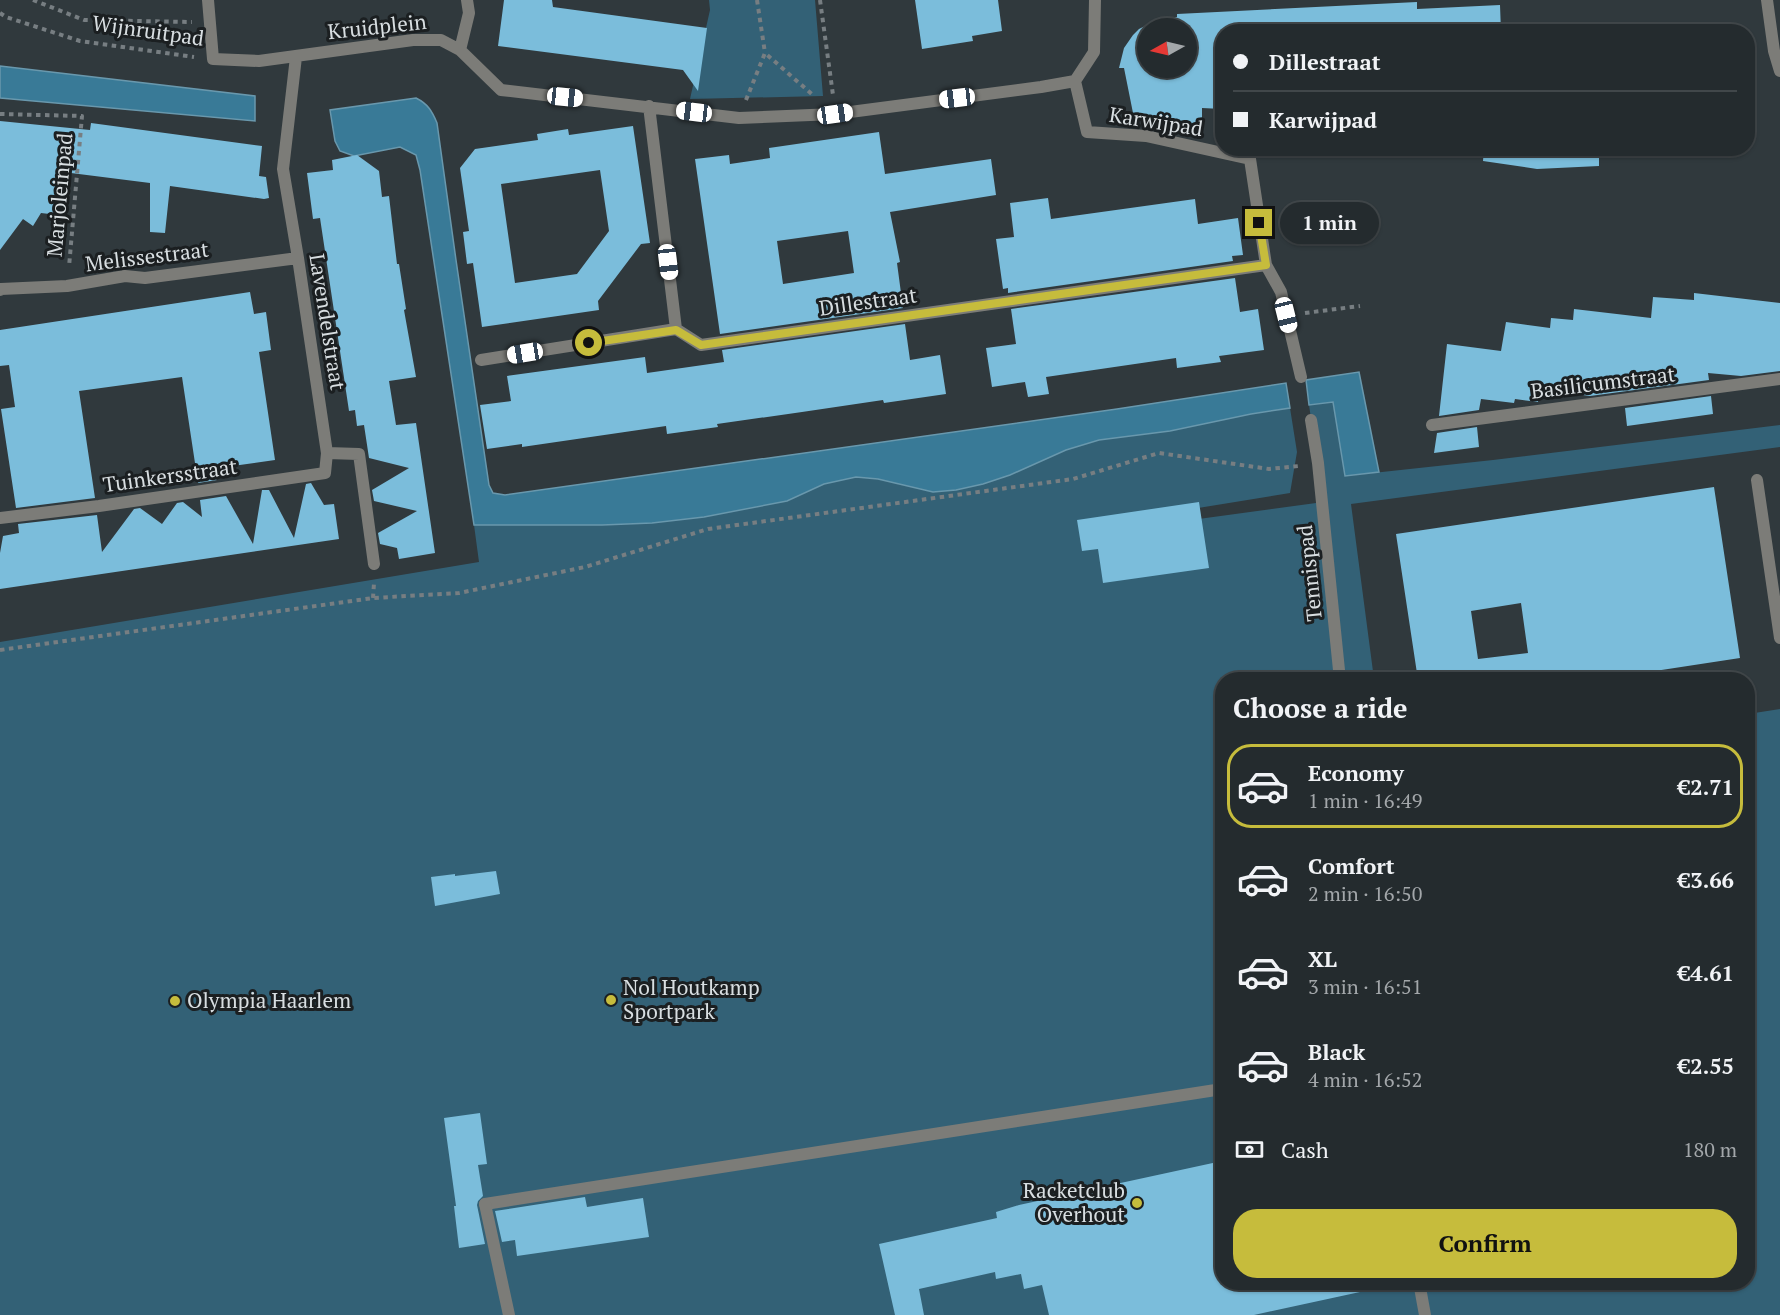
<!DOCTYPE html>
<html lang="en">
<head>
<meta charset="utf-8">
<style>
	body { margin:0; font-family:"PT Serif",serif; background:#2c3336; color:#f1f3f6; height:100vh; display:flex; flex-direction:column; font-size:22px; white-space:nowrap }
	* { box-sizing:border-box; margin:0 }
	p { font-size:20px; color:#a3a7aa }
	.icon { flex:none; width:33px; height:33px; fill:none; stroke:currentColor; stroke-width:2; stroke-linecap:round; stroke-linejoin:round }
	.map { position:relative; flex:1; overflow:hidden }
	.side { position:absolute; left:1215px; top:672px; width:540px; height:618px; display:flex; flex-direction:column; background:#242b2e; border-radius:24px; box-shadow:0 2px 4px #0004,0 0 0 2px #41474a }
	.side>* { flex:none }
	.guide { position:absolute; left:1215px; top:24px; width:540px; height:132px; border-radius:24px; box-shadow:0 2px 4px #0004,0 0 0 2px #41474a; display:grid; align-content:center; height:132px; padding:0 18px; background:#242b2e }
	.needle { width:39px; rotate:262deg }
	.controls { position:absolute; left:1137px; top:18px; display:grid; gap:12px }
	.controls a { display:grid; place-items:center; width:60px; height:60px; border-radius:50%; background:#242b2e; box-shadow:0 2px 4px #0004,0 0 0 2px #41474a; font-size:30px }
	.end { position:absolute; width:27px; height:27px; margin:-14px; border:8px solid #c6bc3c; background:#111; box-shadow:0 0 0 3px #111 }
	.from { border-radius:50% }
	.bubble { position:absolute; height:42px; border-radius:21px; background:#242b2e; box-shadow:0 2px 4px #0004,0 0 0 2px #41474a; font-size:20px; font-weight:600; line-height:42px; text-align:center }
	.car { position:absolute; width:18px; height:36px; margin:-18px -9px; border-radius:8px; box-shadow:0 0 4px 2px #0007; background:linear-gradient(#fff 24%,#345 0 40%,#fff 0 76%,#345 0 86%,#fff 0) }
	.guide b { display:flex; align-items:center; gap:21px; height:57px; font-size:22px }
	.guide b+b { border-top:2px solid #41474a }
	.guide i { width:15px; height:15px; background:#f1f3f6 }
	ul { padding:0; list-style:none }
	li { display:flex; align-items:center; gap:18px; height:84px; margin:0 12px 9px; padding:0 6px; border:3px solid transparent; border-radius:24px }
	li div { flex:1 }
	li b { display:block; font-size:22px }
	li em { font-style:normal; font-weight:600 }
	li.active { border-color:#c6bc3c }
	li>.icon { width:54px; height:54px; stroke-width:1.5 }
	h2 { padding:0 18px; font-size:27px; line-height:72px }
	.pay { display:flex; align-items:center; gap:15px; height:66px; padding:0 18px; font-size:22px }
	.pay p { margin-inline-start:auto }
	.cta { display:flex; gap:12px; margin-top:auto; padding:12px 18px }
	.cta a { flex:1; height:69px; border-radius:24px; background:#c6bc3c; color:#111; font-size:24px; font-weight:600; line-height:69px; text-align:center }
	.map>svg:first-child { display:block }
	.green { fill:#336176 }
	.water { fill:#397a97; stroke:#6998ad; stroke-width:1.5 }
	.building { fill:#7bbddb; fill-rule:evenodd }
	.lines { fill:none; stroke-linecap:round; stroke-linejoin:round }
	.path { stroke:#777e82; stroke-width:4; stroke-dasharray:4.5 4.5; stroke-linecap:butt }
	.service { stroke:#7c7c78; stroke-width:12 }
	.pedestrian { stroke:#7c7c78; stroke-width:12 }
	.minor { stroke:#7c7c78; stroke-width:12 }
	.route { stroke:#c6bc3c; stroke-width:8 }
	.poi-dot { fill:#c6bc3c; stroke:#1b1f21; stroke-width:2 }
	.labels { text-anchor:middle; stroke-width:6; stroke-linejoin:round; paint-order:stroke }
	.street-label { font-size:21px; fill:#d8dee1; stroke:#1b1f21 }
	.poi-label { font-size:21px; fill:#d8dee1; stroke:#1b1f21; text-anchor:start }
</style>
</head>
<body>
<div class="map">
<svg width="1780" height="1315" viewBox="0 0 1780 1315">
	<rect width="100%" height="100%" fill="#30393d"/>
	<path class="green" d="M709,0h106l8,96 -133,3 20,-89z
		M1333,402l12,74 148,-16 287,-35v22l-429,57 23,175 -152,1v602h526v-568l32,-5v606h-1780v-673l479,-80 -5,-37h128l50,-2 52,-6 83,-16 37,-17 32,-7 22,2 55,13 50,-8 27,-9 56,-25 33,-10 71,-9 81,-17 39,-6 7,44 -7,41 -98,16 -111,26 235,-32 4,-24 -11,-74z"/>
	<path class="water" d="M0,66l255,30v25l-255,-23z
		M416,98c12,6 16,13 21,25l19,137 33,225 4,8 12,2 612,-86 169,-26 4,25 -39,6 -81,17 -71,9 -33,10 -56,25 -27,9 -27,6 -23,2 -55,-13 -22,-2 -32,7 -37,17 -83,16 -52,6 -50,2h-128l-54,-355 -4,-15 -16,-8 -46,9 -14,-5 -5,-10 -5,-31z
		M1359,372l20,100 -34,4 -12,-74 -24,3 -3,-25z"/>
	<path class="building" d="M504,0h48l1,7 154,21 -9,63 -15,-21 -185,-24z
		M915,0h83l4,31 -30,5 1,5 -51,8z
		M1417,2v7l83,-4 1,27h-279v77l-20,-1v20l-68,-10 -10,-50h-5l5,-20 9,-13 6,-6 18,-9 20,-3v-3zM1148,28h38v40h-38z
		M0,121l90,9 1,-7 171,23 -3,30 7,1 3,21 -5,1 -94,-13 -5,47 -15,-1v-49l-87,-11 -5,43 -17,-2 -8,13 -10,-7 -23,31z
		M633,126l17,117 -9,1 -43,57 1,9 -117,17 -9,-64 -6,1 -4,-32 6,-1 -9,-63 15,-19 63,-9 -1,-6 31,-5 1,6zM600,170l9,61 -32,43 -62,9 -14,-99z
		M879,132l6,42 106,-15 5,36 -106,17 10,50 -3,1 6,45 -183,26 -25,-175 34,-4 1,9 40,-6 -1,-10zM848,231l6,42 -71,11 -6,-43z
		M1484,148h115v18l-62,3 -54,-8z
		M357,155l22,16 3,26 7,-1 8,68h2l7,45 -2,1 12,67 -27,4 7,44 20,-2 19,130 -36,6 -2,-11 -17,-4 -2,-11 39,-22 -43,-10 -2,-11 37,-22 -40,-10 -5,-33 -7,1 -2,-16 -6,1 -29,-193 -7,1 -6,-46 26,-3 -1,-10z
		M1048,198l3,21 144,-20 3,25 40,-6 5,37 -11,1 1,5 -225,32v-5l-5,1 -7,-50 18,-2 -4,-34z
		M1235,278l5,34 18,-3 6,41 -45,6 2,6 -44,6 -1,-10 -130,19 3,17 -21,3 -3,-15 -33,5 -6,-39 30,-4 -5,-35z
		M250,292l4,22 12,-2 5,38 -12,2 16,108 -64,9 6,11 -19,3 -16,-106 -103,14 16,107 -79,10 -15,-99 14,-2 -6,-42 -9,1v-36z
		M1694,293l86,10v68l-39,5 -33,-3 1,7 -119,16 -51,-7 -1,13 -23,-3 -1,4 -33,-4 -2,11 -40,6 8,-72 54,7 5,-29 44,6 1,-10 22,2 1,-11 77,9 2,-21 41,3z
		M905,324l5,36 30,-5 6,39 -62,9 -1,-3 -81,12 -85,12 1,3 -51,7 -1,-8 -144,21v-3l-35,5 -7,-44 31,-4 -4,-25 138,-19 2,16 77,-11 -2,-12z
		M1711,396l2,18 -86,12 -2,-18z
		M1477,427l2,20 -45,6 3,-20z
		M311,483l13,22 10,-1 5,35 -339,50v-36l3,-17 16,-3 -1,-9 79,-9 5,37 32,-43 6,-1 22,16 15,-21 6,-1 19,15 -2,-17 26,-4 27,48 9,-54h7l25,48 12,-54z
		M1714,487l26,171 -144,22h-178l-22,-146zM1521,603l7,50 -50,6 -7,-48z
		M1199,502l10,66 -106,15 -5,-34 -16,2 -5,-31z
		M496,871l4,23 -65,12 -4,-29 24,-3v2z
		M480,1113l7,51 -9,1 5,31 -5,5 -1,4 8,39 -26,4 -5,-42h2l-12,-88z
		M1222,1161v121h137l1,10 -106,23h-205l-7,-30 -18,4 -3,-15 -25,5 -1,-7 -76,17 5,26h-29l-16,-71 118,-26 -1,-6 23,-7z
		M585,1197l2,10 56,-9 6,39 -132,19 -2,-16 -13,2 -7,-31z"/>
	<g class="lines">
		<path class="path" d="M33,0l51,20 108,2
			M757,0l8,53
			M820,0l13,95
			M0,13l6,4 74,24 114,16
			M746,100l19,-47 49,43
			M0,114l82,2 -13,151
			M1305,313l55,-7
			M373,598l1,-15
			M0,650l373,-52 86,-5 126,-26 123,-38 365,-50 86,-26 110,16 30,-3"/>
		<path class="service" d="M1757,480l23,158"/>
		<path class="pedestrian" d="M485,1204l737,-115"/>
		<path class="minor" d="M208,0l5,59 46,2 154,-21h28l19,10 41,40 238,28 96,-4 206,-27 34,-6
			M1095,0l-1,52 -19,29 12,51 59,4 104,23 16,106 15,27 20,85
			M1767,0l7,51 6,20
			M460,50l9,-37 -2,-13
			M296,57l-13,112 15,89 29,195 32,1 15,110
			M649,106l27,223
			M0,290l1,-1 66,-3 58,-10 20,2 153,-20
			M481,360l195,-31 25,16 565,-80
			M1311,420l7,43 22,217
			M1432,425l348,-46
			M0,518l99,-12 226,-33 2,-20
			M485,1204l24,111
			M1419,1282l6,33"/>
	</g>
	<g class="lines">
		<path class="route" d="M589,343l87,-13 25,15 565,-80 -7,-42"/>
	</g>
	<g class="poi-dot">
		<circle cx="611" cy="1000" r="6"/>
		<circle cx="175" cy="1001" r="6"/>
		<circle cx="1137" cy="1203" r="6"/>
	</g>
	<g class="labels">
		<g class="street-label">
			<text transform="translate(377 27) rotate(-6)" y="7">Kruidplein</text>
			<text transform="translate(148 31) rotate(8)" y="7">Wijnruitpad</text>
			<text transform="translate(1156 122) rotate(9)" y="7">Karwijpad</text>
			<text transform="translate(60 195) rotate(-85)" y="7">Marjoleinpad</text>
			<text transform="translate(147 257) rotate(-7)" y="7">Melissestraat</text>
			<text transform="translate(868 302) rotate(-8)" y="7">Dillestraat</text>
			<text transform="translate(327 322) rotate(81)" y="7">Lavendelstraat</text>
			<text transform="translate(1603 383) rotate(-7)" y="7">Basilicumstraat</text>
			<text transform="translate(170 476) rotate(-8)" y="7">Tuinkersstraat</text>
			<text transform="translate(1310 573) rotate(-96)" y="7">Tennispad</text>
		</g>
		<g class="poi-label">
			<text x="623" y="995">Nol Houtkamp<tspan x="623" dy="24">Sportpark</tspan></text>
			<text x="187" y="1008">Olympia Haarlem</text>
			<text x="1125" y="1198" text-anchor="end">Racketclub<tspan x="1125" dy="24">Overhout</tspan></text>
		</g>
	</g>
</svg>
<div class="controls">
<a><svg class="needle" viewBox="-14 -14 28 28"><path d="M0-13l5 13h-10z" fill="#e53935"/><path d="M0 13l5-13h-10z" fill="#a3a7aa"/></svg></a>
</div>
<i class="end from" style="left:589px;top:343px"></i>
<i class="end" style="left:1259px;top:223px"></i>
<div class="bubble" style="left:1280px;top:202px;width:99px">1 min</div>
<i class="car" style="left:565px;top:97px;rotate:96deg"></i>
<i class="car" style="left:957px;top:98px;rotate:263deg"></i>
<i class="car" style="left:694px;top:112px;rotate:277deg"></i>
<i class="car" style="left:835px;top:114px;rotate:82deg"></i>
<i class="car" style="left:668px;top:262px;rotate:173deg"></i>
<i class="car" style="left:1286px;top:315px;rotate:166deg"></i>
<i class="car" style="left:525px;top:353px;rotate:261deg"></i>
<div class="guide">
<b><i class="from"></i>Dillestraat</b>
<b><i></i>Karwijpad</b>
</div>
<section class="side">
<h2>Choose a ride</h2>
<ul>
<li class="active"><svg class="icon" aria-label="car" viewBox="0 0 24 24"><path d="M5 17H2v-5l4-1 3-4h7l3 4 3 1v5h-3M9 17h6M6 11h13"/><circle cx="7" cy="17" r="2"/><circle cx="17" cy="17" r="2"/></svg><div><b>Economy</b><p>1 min · 16:49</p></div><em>€2.71</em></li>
<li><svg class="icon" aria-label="car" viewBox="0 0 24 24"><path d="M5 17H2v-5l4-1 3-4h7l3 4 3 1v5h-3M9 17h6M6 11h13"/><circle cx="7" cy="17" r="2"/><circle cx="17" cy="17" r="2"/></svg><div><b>Comfort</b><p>2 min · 16:50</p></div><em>€3.66</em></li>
<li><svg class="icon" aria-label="car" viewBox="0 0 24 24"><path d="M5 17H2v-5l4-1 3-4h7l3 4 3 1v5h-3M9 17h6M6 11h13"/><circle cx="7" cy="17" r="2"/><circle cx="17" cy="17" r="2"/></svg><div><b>XL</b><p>3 min · 16:51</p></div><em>€4.61</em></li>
<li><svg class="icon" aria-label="car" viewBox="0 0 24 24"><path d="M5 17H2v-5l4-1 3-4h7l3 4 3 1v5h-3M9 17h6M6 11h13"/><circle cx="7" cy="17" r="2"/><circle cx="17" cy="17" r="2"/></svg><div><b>Black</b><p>4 min · 16:52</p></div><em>€2.55</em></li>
</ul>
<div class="pay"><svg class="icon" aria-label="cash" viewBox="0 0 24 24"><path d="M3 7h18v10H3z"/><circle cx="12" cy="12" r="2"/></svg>Cash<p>180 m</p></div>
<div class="cta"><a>Confirm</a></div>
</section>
</div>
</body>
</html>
